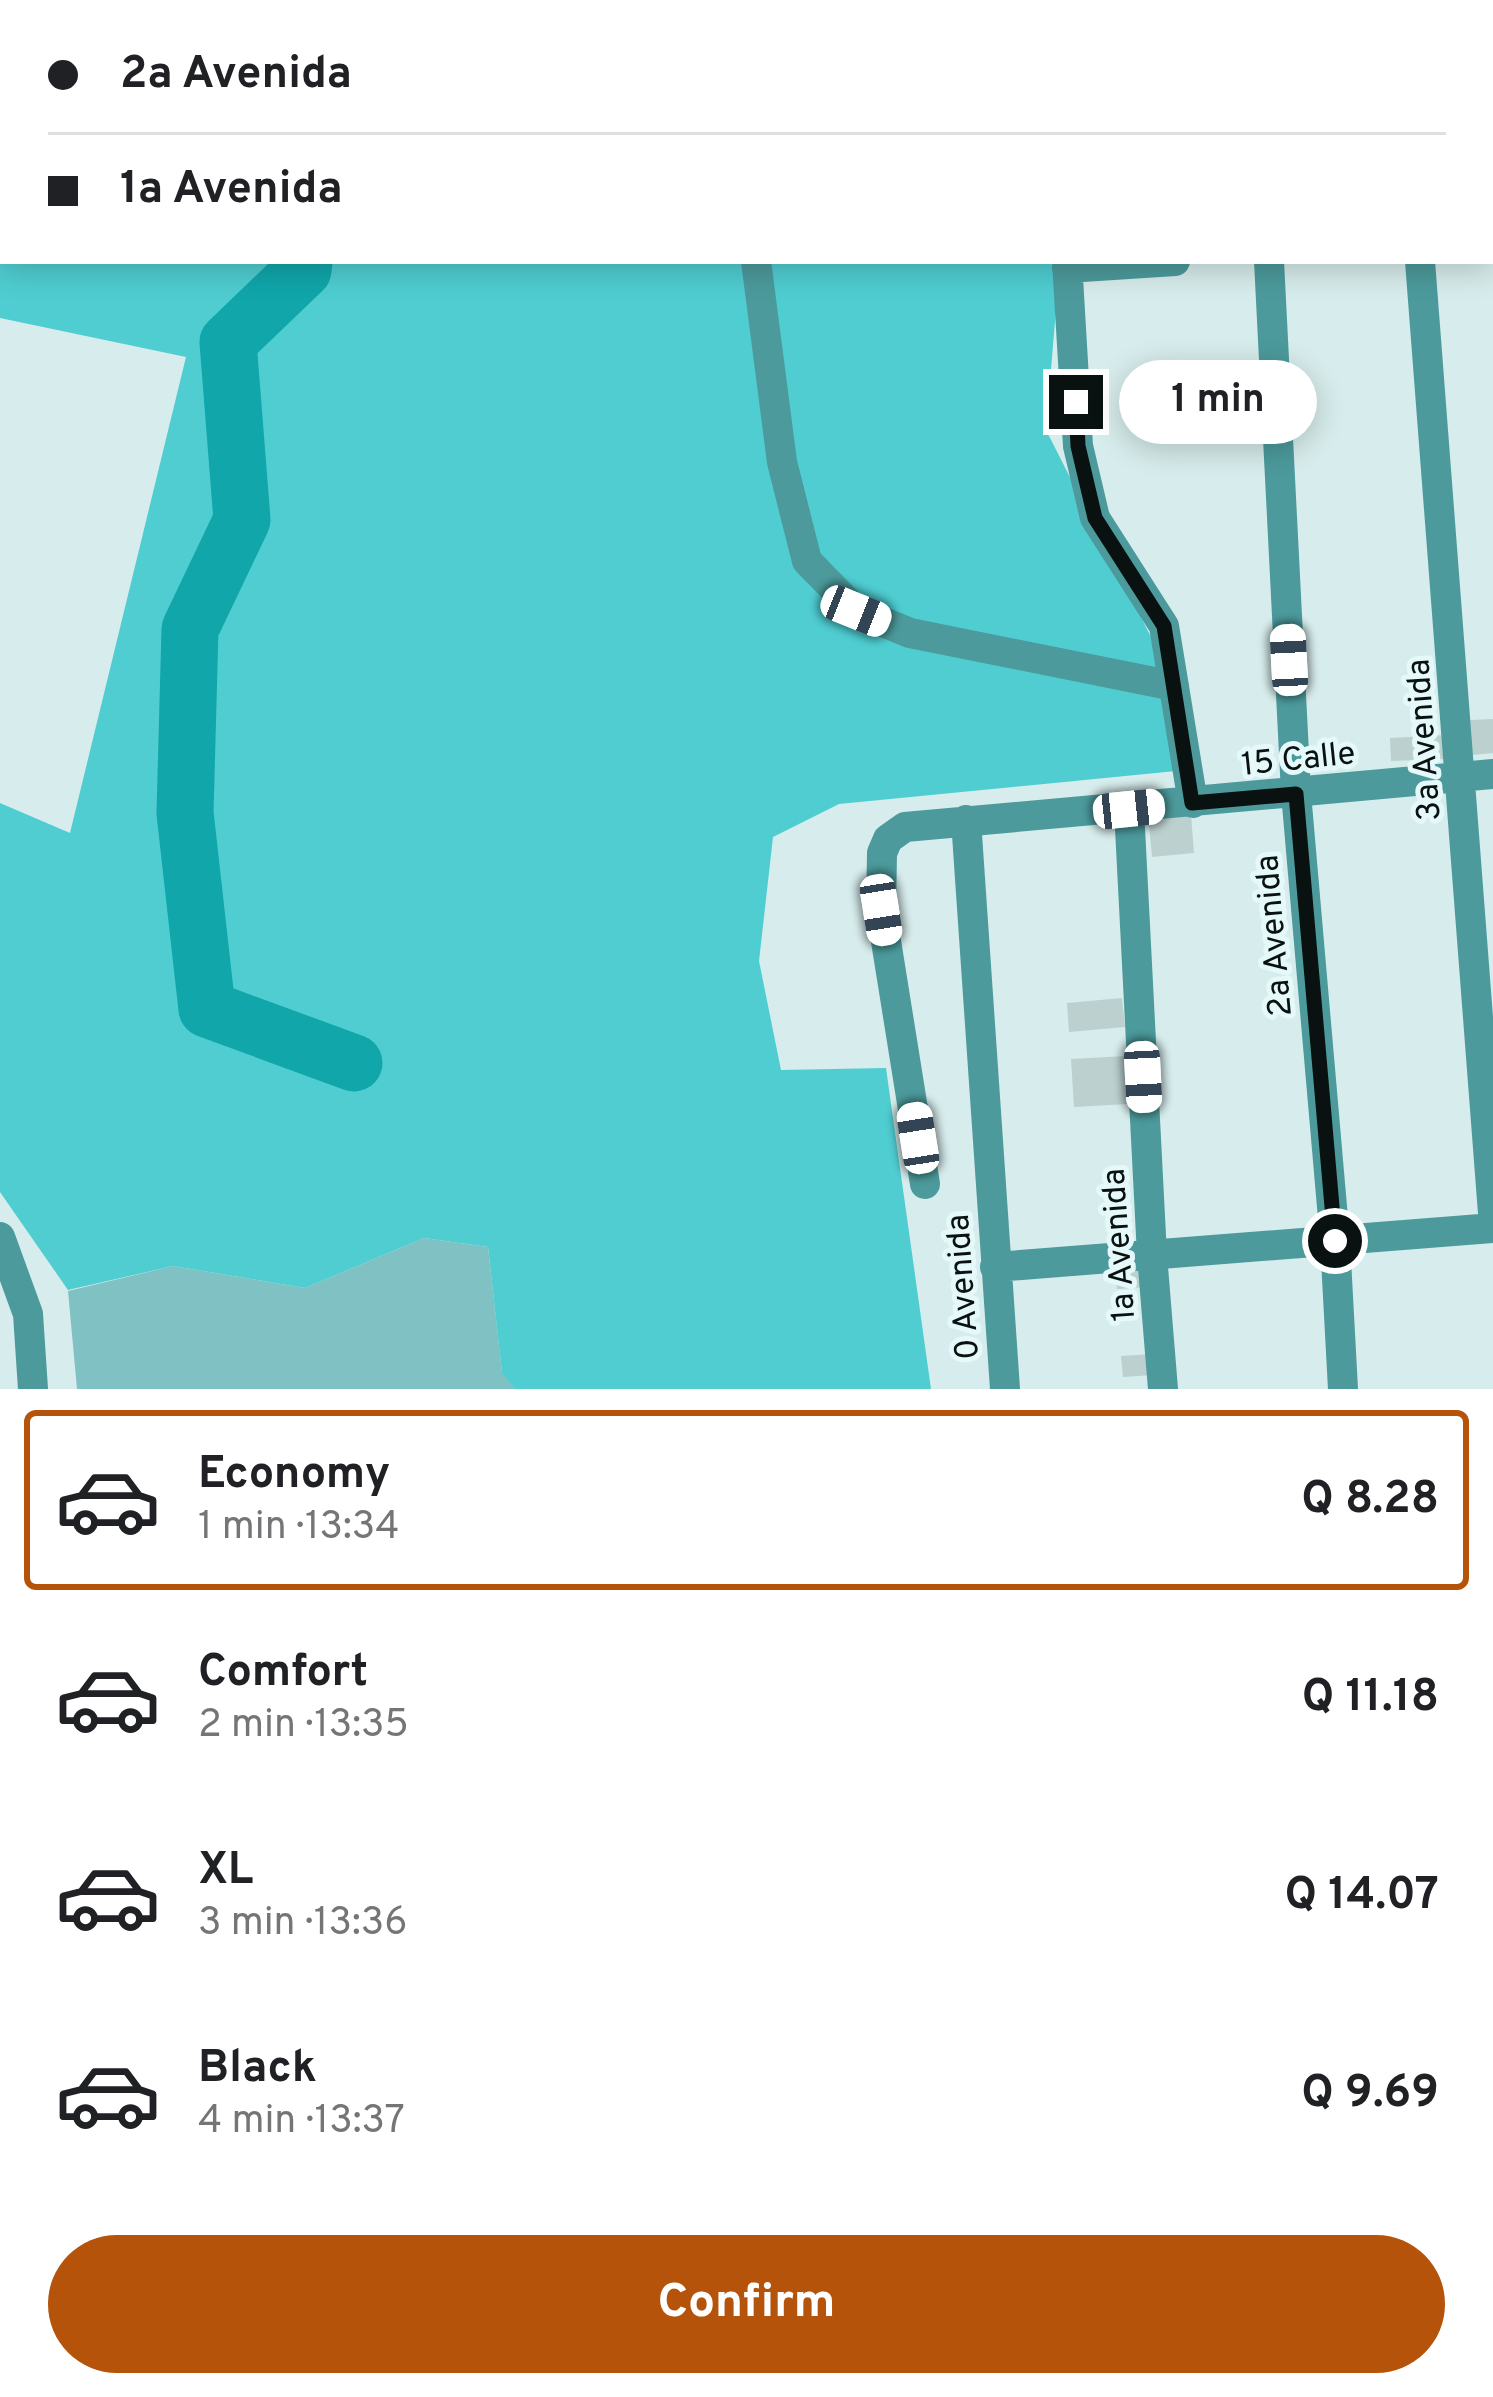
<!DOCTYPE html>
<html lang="en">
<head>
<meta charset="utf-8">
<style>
	body { margin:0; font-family:Overpass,sans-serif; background:#f6f6f6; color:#202124; height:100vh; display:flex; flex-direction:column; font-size:45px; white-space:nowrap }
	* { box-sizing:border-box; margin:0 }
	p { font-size:39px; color:#757577 }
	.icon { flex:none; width:66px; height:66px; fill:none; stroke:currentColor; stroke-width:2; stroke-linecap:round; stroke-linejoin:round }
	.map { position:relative; height:1389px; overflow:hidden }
	.drawer { display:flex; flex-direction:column; background:#fff; flex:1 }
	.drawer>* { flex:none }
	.hud { position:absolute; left:0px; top:0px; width:1494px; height:264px; box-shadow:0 6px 30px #0003; display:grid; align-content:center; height:264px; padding:0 48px; background:#fff }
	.end { position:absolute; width:54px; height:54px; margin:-27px; border:15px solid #0a1111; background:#fff; box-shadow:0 0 0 6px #fff }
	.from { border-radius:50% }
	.bubble { position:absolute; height:84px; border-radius:42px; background:#fff; box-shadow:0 6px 30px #0003; font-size:39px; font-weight:700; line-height:84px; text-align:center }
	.car { position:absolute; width:36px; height:72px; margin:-36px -18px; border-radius:15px; box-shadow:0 0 9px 3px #0007; background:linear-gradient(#fff 24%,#345 0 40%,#fff 0 76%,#345 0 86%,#fff 0) }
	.hud b { display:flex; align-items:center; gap:42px; height:114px; font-size:45px }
	.hud b+b { border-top:3px solid #e0e0e0 }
	.hud i { width:30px; height:30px; background:#202124 }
	ul { padding:21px 0 0; list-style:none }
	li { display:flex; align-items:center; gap:36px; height:180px; margin:0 24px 18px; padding:0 24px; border:6px solid transparent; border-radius:12px }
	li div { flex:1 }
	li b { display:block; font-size:45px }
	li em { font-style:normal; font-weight:700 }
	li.current { border-color:#b45309 }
	li>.icon { width:108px; height:108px; stroke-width:1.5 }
	.action { display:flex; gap:24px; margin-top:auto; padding:24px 48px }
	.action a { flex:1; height:138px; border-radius:72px; background:#b45309; color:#fff; font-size:48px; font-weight:700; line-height:138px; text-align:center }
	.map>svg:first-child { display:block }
	.green { fill:#80c2c4 }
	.forest { fill:#4fcdd1 }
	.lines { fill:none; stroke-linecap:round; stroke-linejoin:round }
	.river { stroke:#10a6aa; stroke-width:57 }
	.building { fill:#bcd0d0 }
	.minor { stroke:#4c9a9c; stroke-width:30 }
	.route { stroke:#0a1111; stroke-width:15 }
	.labels { text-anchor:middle; stroke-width:10; stroke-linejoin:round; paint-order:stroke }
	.street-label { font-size:33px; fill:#0a1111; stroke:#e5f9fa }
</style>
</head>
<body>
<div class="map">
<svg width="1493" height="1389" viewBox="0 0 1493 1389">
	<rect width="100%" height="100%" fill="#d7ecec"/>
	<path class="green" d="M424,1238l64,9 14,125 13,17h-438l-9,-98 105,-25 132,22z"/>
	<path class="forest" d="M0,0h1081l-1078,3v258h1057l-14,169 105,207 25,134 -337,33 -66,33 -14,124 22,109 105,-2 45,321h-416l-13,-16 -14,-126 -64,-9 -119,50 -132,-22 -105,24 -68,-98v-389l70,30 116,-476 -186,-39z"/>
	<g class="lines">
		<path class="river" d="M374,3l4,-3
			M304,261l-1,9 -75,72 14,178 -52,109 -5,184 22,196 147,54"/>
	</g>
	<path class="building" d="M1493,719v34l-21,2 -2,-35z
		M1446,735l1,24 -56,2 -1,-23z
		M1191,815l3,38 -42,4 -3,-33 13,-6z
		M1122,998l3,29 -56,5 -2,-29z
		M1126,1056l2,48 -54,3 -3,-48z
		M1144,1266l2,21 -29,2 -2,-20z
		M1152,1354l1,21 -30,2 -2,-21z"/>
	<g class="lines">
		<path class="minor" d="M1256,0v3
			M733,3v-3
			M1079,3v-3
			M1420,3l1,-3
			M1491,241h2
			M756,261l26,201 25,99 49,50 54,22 264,53
			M1067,261l11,185 17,72 69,108 29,177
			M1269,261l27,532 39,448 8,148
			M1420,261l73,952
			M1067,268l108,-7
			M1129,809l23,446 11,134
			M966,820l39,569
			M925,1184l-44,-274 1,-57 6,-14 17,-12 588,-53
			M0,1237l28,77 5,75
			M995,1267l498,-39"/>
	</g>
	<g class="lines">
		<path class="route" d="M1076,402l2,44 17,72 69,108 28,177 104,-9 39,447"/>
	</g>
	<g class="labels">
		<g class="street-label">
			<text transform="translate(1422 740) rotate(-94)" y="12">3a Avenida</text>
			<text transform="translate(1298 757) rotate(-6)" y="12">15 Calle</text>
			<text transform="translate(1272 936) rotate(-95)" y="12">2a Avenida</text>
			<text transform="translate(1117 1245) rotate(-94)" y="12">1a Avenida</text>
			<text transform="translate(961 1287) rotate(-94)" y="12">0 Avenida</text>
		</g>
	</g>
</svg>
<i class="end from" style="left:1335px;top:1241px"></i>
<i class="end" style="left:1076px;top:402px"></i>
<div class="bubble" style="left:1119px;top:360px;width:198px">1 min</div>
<i class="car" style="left:856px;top:611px;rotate:112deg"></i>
<i class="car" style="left:1289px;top:660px;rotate:357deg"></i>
<i class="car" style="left:1129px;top:809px;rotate:84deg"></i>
<i class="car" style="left:881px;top:910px;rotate:171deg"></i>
<i class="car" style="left:1143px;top:1077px;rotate:177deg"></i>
<i class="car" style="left:918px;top:1138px;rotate:351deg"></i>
<div class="hud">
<b><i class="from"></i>2a Avenida</b>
<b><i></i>1a Avenida</b>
</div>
</div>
<section class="drawer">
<ul>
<li class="current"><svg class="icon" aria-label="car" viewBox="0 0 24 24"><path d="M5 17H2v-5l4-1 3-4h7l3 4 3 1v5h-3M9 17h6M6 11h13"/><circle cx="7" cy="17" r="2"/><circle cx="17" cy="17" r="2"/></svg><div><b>Economy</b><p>1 min · 13:34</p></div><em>Q 8.28</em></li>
<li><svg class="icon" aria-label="car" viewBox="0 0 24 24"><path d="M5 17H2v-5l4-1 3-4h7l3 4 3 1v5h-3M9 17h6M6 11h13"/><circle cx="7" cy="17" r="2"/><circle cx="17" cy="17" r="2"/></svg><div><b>Comfort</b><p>2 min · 13:35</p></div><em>Q 11.18</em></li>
<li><svg class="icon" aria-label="car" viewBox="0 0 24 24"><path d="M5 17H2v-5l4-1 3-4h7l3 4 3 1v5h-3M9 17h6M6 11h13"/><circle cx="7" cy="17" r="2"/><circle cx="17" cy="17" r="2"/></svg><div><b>XL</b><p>3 min · 13:36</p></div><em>Q 14.07</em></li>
<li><svg class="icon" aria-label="car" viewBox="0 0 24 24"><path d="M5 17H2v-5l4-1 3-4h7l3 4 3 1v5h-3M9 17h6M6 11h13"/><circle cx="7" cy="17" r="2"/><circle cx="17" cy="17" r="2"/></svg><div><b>Black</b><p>4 min · 13:37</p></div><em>Q 9.69</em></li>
</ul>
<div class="action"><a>Confirm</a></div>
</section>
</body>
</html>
